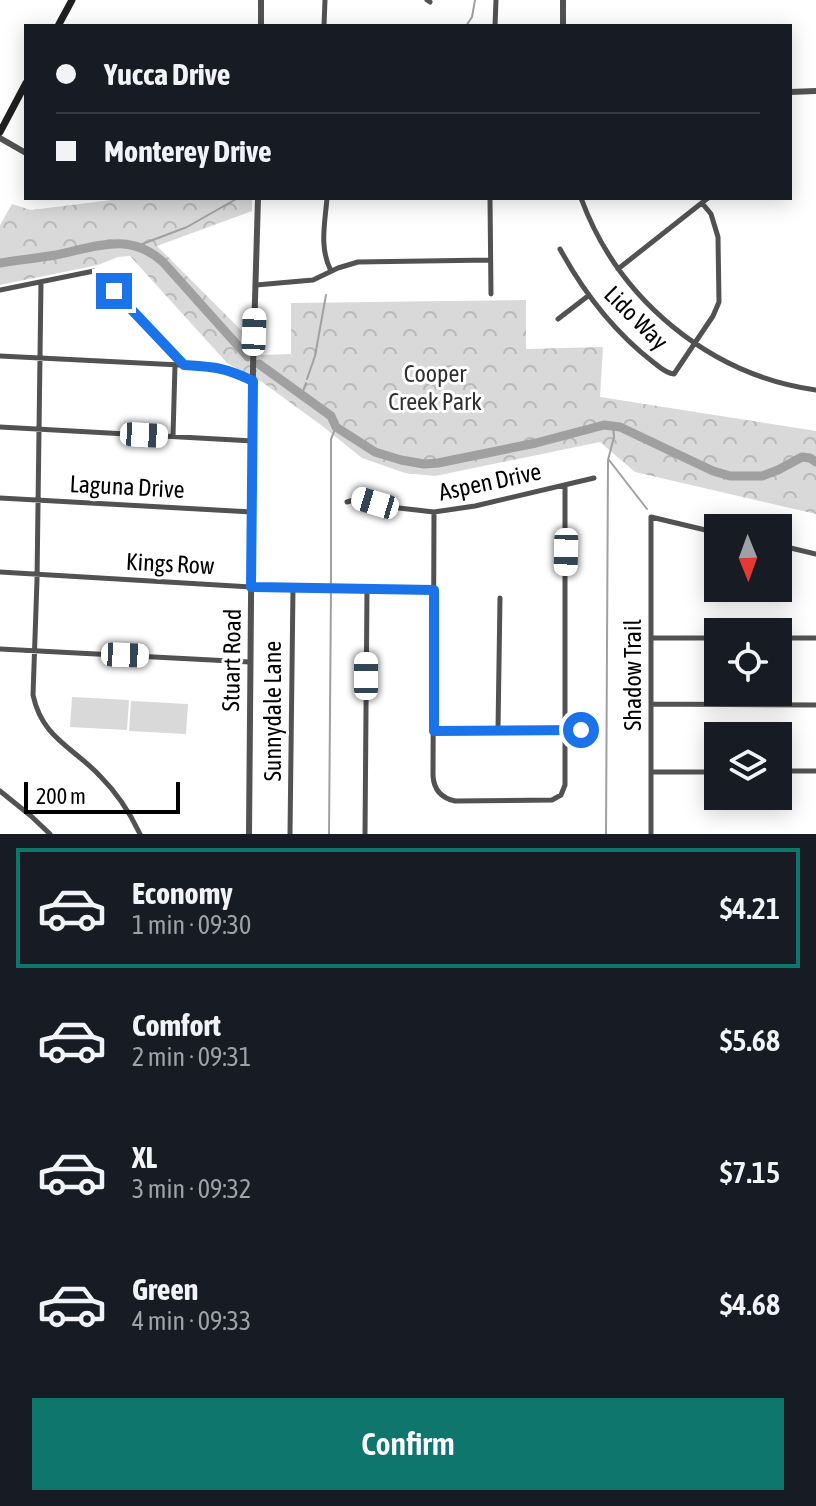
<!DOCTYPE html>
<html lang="en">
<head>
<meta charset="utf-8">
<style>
	body { margin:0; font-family:"Asap Condensed",sans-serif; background:#20242c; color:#f1f3f6; height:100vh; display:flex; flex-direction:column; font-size:30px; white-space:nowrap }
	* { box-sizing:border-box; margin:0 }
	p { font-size:26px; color:#9ea1a6 }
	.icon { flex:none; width:44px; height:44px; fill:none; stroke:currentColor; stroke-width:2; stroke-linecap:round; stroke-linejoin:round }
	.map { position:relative; height:834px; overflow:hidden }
	.side { display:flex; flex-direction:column; background:#171b24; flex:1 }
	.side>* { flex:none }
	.guide { position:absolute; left:24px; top:24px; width:768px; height:176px; border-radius:0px; box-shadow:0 4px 20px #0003; display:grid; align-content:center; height:176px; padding:0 32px; background:#171b24 }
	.needle { width:52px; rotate:179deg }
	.tools { position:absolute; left:704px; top:514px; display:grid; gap:16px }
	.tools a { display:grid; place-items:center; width:88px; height:88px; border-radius:0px; background:#171b24; box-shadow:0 4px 20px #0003; font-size:40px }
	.scale { position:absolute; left:24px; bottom:20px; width:156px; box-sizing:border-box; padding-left:8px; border:4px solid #000; border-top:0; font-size:22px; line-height:28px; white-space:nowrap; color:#000; -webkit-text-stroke:6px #fff; paint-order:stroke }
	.end { position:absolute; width:36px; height:36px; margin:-18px; border:10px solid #1a73e8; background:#fff; box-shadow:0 0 0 4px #fff }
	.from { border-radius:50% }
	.car { position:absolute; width:24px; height:48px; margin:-24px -12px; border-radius:10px; box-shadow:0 0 6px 2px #0007; background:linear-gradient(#fff 24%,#345 0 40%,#fff 0 76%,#345 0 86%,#fff 0) }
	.guide b { display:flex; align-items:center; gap:28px; height:76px; font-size:30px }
	.guide b+b { border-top:2px solid #363941 }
	.guide i { width:20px; height:20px; background:#f1f3f6 }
	ul { padding:14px 0 0; list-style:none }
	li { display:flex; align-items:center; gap:24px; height:120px; margin:0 16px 12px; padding:0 16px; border:4px solid transparent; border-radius:0px }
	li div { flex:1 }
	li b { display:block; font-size:30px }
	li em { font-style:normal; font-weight:600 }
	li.on { border-color:#0f766e }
	li>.icon { width:72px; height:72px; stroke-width:1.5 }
	.button { display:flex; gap:16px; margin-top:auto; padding:16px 32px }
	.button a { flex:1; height:92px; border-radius:0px; background:#0f766e; color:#fff; font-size:32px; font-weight:600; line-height:92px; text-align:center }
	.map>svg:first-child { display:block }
	.park { fill:url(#park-crowns) }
	.pitch { fill:#d9d9d9 }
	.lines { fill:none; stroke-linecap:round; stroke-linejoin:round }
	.stream { stroke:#a0a0a0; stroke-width:2 }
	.river { stroke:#a0a0a0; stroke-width:9 }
	.minor { stroke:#525252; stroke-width:5 }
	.tertiary { stroke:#525252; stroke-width:6 }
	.secondary { stroke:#1f1f1f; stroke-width:7 }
	.route { stroke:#1a73e8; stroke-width:10 }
	.labels { text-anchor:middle; stroke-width:6; stroke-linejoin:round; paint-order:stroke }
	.street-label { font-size:24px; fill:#000; stroke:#fff }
	.park-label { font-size:24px; fill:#303030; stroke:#fff }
</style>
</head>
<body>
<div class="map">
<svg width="816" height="834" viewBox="0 0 816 834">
	<defs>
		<pattern id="park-crowns" width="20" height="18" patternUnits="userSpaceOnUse" patternTransform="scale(2)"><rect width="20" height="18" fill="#d9d9d9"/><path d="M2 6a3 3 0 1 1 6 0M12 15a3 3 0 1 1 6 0" fill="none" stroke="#b8b8b8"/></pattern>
	</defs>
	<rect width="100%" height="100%" fill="#fff"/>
	<path class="park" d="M128,198h124v13l-95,35 93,93 9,16 32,-1v-51l235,-3v49l77,-2 -3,50 216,34v83l-181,-42 -35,-30 -165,34 -30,-3 -43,-15 -41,-33 -59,-43 -35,-19 -97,-107 -12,1 -20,8 -98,20v-60l12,-21 19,6z"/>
	<path class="pitch" d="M72,697l57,3 -2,30 -57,-3z
		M131,701l57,3 -2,30 -57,-3z"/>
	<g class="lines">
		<path class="stream" d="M466,26l6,-9 3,-17
			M137,246l50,-19 51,-29
			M307,379l8,-23 11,-61
			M302,394l4,-11
			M609,460l38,49
			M331,585v-146l5,-12
			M329,834l2,-243
			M606,834l2,-374 6,-23 -1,-12"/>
		<path class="river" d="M0,263c19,-3 38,-5 56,-8 40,-8 73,-24 107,7l85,95
			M259,364l72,52 5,11 39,25 26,8 23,4 14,-1 98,-20 68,-18 16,2 93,44 17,5h32l16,-6 24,-13 8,1 6,4"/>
		<path class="minor" d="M427,0l3,2
			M324,26l1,-26
			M495,26l1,-26
			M327,198c-2,25 -8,50 4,73
			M490,198l1,96
			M581,198c37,101 128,177 235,192
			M560,249c24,44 53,82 93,113 7,5 12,11 21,12l39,-58 6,-14 -1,-65 -7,-23 -9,-11
			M618,269l90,-71
			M41,282l-4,298 -4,115c9,43 40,52 67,81 17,17 30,37 40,58
			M256,285l57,-5 25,-12 20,-6 132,-2
			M0,290l94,-19 5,4 85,90
			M558,319l30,-23
			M0,356l220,11 11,3 22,11
			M0,427l253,14
			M173,436l2,-71
			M0,498l252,14
			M347,502l13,-4 30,9 44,5 41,-6 119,-28
			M434,512l-1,264c1,14 8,22 22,25l97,-1 9,-5 4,-10v-300
			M778,545l38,9
			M0,572l251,15 183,3
			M651,638h67
			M778,638h38
			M0,649l250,13
			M651,704l165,1
			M498,729l2,-131
			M434,731l164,-2
			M778,771h38
			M651,772h67
			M0,791l31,25 19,18
			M290,834l3,-247
			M365,834l2,-245
			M651,834v-317l67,16"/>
		<path class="tertiary" d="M261,26v-26
			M563,26v-26
			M790,92l26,-1
			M0,138l26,15
			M249,834l4,-466 5,-170"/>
		<path class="secondary" d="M58,26l14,-26
			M0,132l26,-49"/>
	</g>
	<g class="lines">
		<path class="route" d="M114,291l70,74c31,2 40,2 69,16l-2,206 183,3v141l147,-1"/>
	</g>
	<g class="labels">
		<g class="street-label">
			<text transform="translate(636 318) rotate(45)" y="8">Lido Way</text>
			<text transform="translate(490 482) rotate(-12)" y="8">Aspen Drive</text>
			<text transform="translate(127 487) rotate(3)" y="8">Laguna Drive</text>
			<text transform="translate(170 564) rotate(3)" y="8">Kings Row</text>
			<text transform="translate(232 660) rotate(-89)" y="8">Stuart Road</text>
			<text transform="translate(633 675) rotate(-90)" y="8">Shadow Trail</text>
			<text transform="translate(273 711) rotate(-90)" y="8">Sunnydale Lane</text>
		</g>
		<g class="park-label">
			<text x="435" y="382">Cooper<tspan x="435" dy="28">Creek Park</tspan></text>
		</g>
	</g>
</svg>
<div class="tools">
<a><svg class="needle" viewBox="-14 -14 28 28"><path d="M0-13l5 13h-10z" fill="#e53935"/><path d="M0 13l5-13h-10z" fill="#9ea1a6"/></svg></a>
<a><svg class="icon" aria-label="locate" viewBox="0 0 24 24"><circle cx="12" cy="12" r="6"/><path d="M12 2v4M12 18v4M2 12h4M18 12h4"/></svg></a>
<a><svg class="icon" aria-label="layers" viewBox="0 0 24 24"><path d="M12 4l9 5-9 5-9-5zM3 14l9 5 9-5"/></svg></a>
</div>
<div class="scale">200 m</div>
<i class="end from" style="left:581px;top:730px"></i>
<i class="end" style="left:114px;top:291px"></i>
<i class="car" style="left:254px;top:332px;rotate:2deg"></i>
<i class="car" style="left:144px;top:435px;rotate:93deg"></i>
<i class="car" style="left:375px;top:503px;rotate:287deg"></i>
<i class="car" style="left:566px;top:552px;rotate:181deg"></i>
<i class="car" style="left:125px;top:655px;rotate:92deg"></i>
<i class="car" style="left:366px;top:676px;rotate:0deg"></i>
<div class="guide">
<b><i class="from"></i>Yucca Drive</b>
<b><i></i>Monterey Drive</b>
</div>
</div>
<section class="side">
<ul>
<li class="on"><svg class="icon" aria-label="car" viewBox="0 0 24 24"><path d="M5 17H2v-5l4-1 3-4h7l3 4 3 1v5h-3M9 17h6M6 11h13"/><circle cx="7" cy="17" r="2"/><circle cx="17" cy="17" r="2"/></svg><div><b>Economy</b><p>1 min · 09:30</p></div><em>$4.21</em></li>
<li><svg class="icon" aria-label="car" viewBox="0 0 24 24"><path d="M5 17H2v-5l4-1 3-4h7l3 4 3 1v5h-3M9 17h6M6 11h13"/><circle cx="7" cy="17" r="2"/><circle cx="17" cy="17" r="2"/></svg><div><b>Comfort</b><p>2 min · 09:31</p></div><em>$5.68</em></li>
<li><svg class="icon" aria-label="car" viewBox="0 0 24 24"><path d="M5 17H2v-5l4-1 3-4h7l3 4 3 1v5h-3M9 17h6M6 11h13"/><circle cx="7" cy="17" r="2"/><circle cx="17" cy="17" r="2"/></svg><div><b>XL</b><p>3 min · 09:32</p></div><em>$7.15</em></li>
<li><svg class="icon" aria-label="car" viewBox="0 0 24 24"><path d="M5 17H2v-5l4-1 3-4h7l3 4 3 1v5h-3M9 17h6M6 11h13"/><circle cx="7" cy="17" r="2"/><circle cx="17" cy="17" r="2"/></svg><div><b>Green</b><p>4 min · 09:33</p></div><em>$4.68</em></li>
</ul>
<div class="button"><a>Confirm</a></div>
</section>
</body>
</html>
